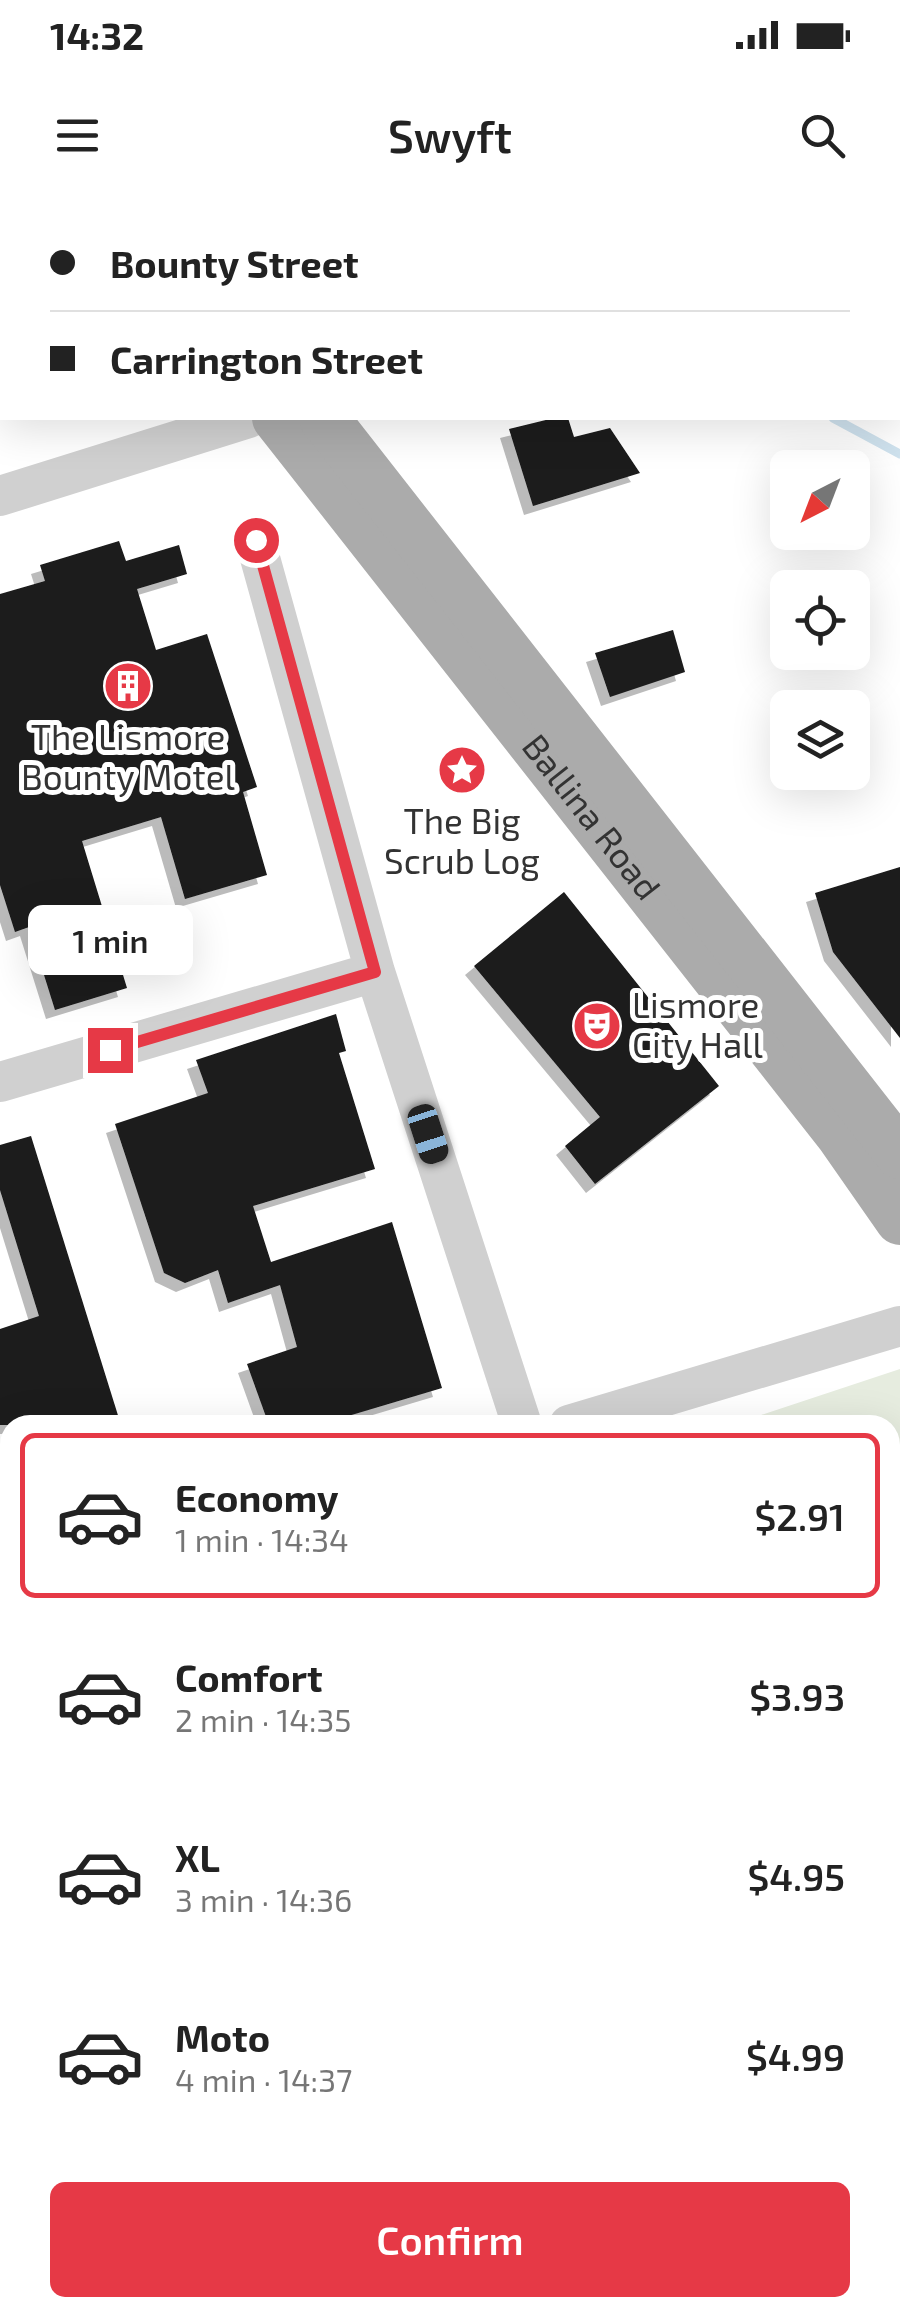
<!DOCTYPE html>
<html lang="en">
<head>
<meta charset="utf-8">
<style>
	body { margin:0; font-family:"Exo 2",sans-serif; background:#f2f2f2; color:#222; height:100vh; display:flex; flex-direction:column; font-size:38px; white-space:nowrap }
	* { box-sizing:border-box; margin:0 }
	p { font-size:32px; color:#767676 }
	.icon { flex:none; width:55px; height:55px; fill:none; stroke:currentColor; stroke-width:2; stroke-linecap:round; stroke-linejoin:round }
	.map { position:relative; flex:1; overflow:hidden }
	.drawer { position:absolute; left:0px; top:1215px; width:900px; height:902px; display:flex; flex-direction:column; background:#fff; border-radius:30px 30px 0 0; box-shadow:0 10px 40px #0002 }
	.drawer>* { flex:none }
	.hud { position:absolute; left:0px; top:0px; width:900px; height:220px; box-shadow:0 10px 40px #0002; display:grid; align-content:center; height:220px; padding:0 50px; background:#fff }
	.needle { width:65px; rotate:222deg }
	.buttons { position:absolute; left:770px; top:250px; display:grid; gap:20px }
	.buttons a { display:grid; place-items:center; width:100px; height:100px; border-radius:15px; background:#fff; box-shadow:0 10px 40px #0002; font-size:50px }
	.end { position:absolute; width:45px; height:45px; margin:-22px; border:12px solid #e63946; background:#fff; box-shadow:0 0 0 5px #fff }
	.from { border-radius:50% }
	.bubble { position:absolute; height:70px; border-radius:15px; background:#fff; box-shadow:0 10px 40px #0002; font-size:32px; font-weight:600; line-height:70px; text-align:center }
	.car { position:absolute; width:30px; height:60px; margin:-30px -15px; border-radius:12px; box-shadow:0 0 8px 2px #0007; background:linear-gradient(#222 24%,#8ab4d8 0 40%,#222 0 76%,#8ab4d8 0 86%,#222 0) }
	.hud b { display:flex; align-items:center; gap:35px; height:95px; font-size:38px }
	.hud b+b { border-top:2px solid #e0e0e0 }
	.hud i { width:25px; height:25px; background:#222 }
	ul { padding:18px 0 0; list-style:none }
	li { display:flex; align-items:center; gap:30px; height:165px; margin:0 20px 15px; padding:0 30px; border:5px solid transparent; border-radius:15px }
	li div { flex:1 }
	li b { display:block; font-size:38px }
	li em { font-style:normal; font-weight:600 }
	li.current { border-color:#e63946 }
	li>.icon { width:90px; height:90px; stroke-width:1.5 }
	.button { display:flex; gap:20px; margin-top:auto; padding:20px 50px }
	.button a { flex:1; height:115px; border-radius:15px; background:#e63946; color:#fff; font-size:40px; font-weight:600; line-height:115px; text-align:center }
	.status { display:flex; justify-content:space-between; align-items:center; height:70px; padding:0 50px; background:#fff; direction:ltr }
	.status svg { height:28px; fill:currentColor }
	header { display:flex; justify-content:space-between; align-items:center; height:130px; padding:0 50px; background:#fff; font-size:45px; font-weight:600 }
	.map>svg:first-child { display:block }
	.green { fill:#e6ecdf }
	.lines { fill:none; stroke-linecap:round; stroke-linejoin:round }
	.stream { stroke:#cfe2ee; stroke-width:9 }
	.building { fill:#1a1a1a; filter:url(#shadow) }
	.minor { stroke:#d0d0d0; stroke-width:40 }
	.major { stroke:#ababab; stroke-width:50 }
	.route { stroke:#e63946; stroke-width:12 }
	.labels { text-anchor:middle; stroke-width:10; stroke-linejoin:round; paint-order:stroke }
	.poi-label { font-size:35px; fill:#333; stroke:#fff }
	.street-label { font-size:35px; fill:#333; stroke:#fff }
</style>
</head>
<body>
<div class="status"><b>14:32</b><svg viewBox="0 0 49 12"><path d="M0 12V9h3v3zM5 12V6h3v6zM10 12V3h3v9zM15 12V0h3v12zM26 1h20v11H26zM47 4h2v5h-2z"/></svg></div>
<header><svg class="icon" aria-label="menu" viewBox="0 0 24 24"><path d="M4 6h16M4 12h16M4 18h16"/></svg>Swyft<svg class="icon" aria-label="search" viewBox="0 0 24 24"><circle cx="10" cy="10" r="6"/><path d="M15 15l6 6"/></svg></header>
<div class="map">
<svg width="900" height="2116" viewBox="0 0 900 2116">
	<defs>
		<filter id="shadow"><feDropShadow dx="-9" dy="9" stdDeviation="0" flood-color="#0004"/></filter>
	</defs>
	<rect width="100%" height="100%" fill="#fff"/>
	<path class="green" d="M900,1169v551h-10v-495h-159z
		M10,1463v151l-6,2 -4,-13v-137z
		M900,1782v334h-253l23,-8h220v-325z
		M0,1827l10,32v223l-10,1z"/>
	<g class="lines">
		<path class="stream" d="M833,218l67,36"/>
	</g>
	<path class="building" d="M554,218h14l6,19 36,-9 30,45 -107,33 -24,-77z
		M119,341l7,20 53,-16 8,29 -50,15 19,61 51,-16 50,153 -14,5 24,83 -82,24 -24,-82 -79,24 45,147 -72,22 -26,-83 -14,5 -15,-47v-291l45,-13 -5,-16z
		M673,430l12,42 -75,25 -15,-44z
		M900,667v171l-67,-86 -18,-59z
		M564,692l155,194 -124,98 -30,-38 35,-29 -126,-151z
		M336,814l10,37 -7,2 36,116 -122,37 18,56 121,-40 50,166 -124,37h-49l-22,-61 50,-17 -17,-62 -52,18 -10,-33 -33,13 -21,-10 -49,-149 93,-31 -12,-33z
		M31,936l90,289h-121v-96l39,-13 -39,-126v-45z"/>
	<g class="lines">
		<path class="minor" d="M452,0v2
			M898,13l2,-1
			M0,296l249,-78
			M255,340l120,432 147,453
			M0,882l375,-110
			M569,1225l331,-99
			M0,1397l10,-3
			M0,1699l10,31
			M890,1746l10,-1"/>
		<g class="major">
			<path d="M107,0l2,2"/>
			<path d="M153,0l2,2"/>
			<path id="s1" d="M277,218l563,716 60,86"/>
			<path d="M324,218l576,736"/>
		</g>
	</g>
	<g class="lines">
		<path class="route" d="M110,850l265,-78 -119,-432"/>
	</g>
	<defs>
		<g id="building-disc" transform="scale(2.5)"><circle r="9.5" fill="#e63946" stroke="#fff"/><path d="M-4-6H4V6H1V3H-1V6H-4ZM-2.5-4.3h1.7v1.8h-1.7ZM.8-4.3h1.7v1.8H.8ZM-2.5-1h1.7V.8h-1.7ZM.8-1h1.7V.8H.8Z" fill="#fff"/></g>
		<g id="sight-disc" transform="scale(2.5)"><circle r="9.5" fill="#e63946" stroke="#fff"/><path d="M0-6L1.8-2.2L6-1.7L2.9 1.2L3.7 5.4L0 3.3L-3.7 5.4L-2.9 1.2L-6-1.7L-1.8-2.2Z" fill="#fff"/></g>
		<g id="theatre-disc" transform="scale(2.5)"><circle r="9.5" fill="#e63946" stroke="#fff"/><path d="M-5-5.5Q0-4 5-5.5V0Q5 5 0 6Q-5 5-5 0ZM-3.3-2.5H-1v1.5H-3.3ZM1-2.5H3.3v1.5H1ZM-2.8 1Q0 5.5 2.8 1Z" fill="#fff"/></g>
	</defs>
	<g fill-rule="evenodd">
		<use href="#building-disc" x="128" y="486"/>
		<use href="#sight-disc" x="462" y="570"/>
		<use href="#theatre-disc" x="597" y="826"/>
	</g>
	<g class="labels">
		<g class="poi-label">
			<text x="128" y="550">The Lismore<tspan x="128" dy="40">Bounty Motel</tspan></text>
			<text x="462" y="634">The Big<tspan x="462" dy="40">Scrub Log</tspan></text>
			<text x="632" y="818" text-anchor="start">Lismore<tspan x="632" dy="40">City Hall</tspan></text>
		</g>
		<g class="street-label">
			<text dy="12" stroke="none"><textPath href="#s1" startOffset="508">Ballina Road</textPath></text>
		</g>
	</g>
</svg>
<div class="buttons">
<a><svg class="needle" viewBox="-14 -14 28 28"><path d="M0-13l5 13h-10z" fill="#e53935"/><path d="M0 13l5-13h-10z" fill="#767676"/></svg></a>
<a><svg class="icon" aria-label="locate" viewBox="0 0 24 24"><circle cx="12" cy="12" r="6"/><path d="M12 2v4M12 18v4M2 12h4M18 12h4"/></svg></a>
<a><svg class="icon" aria-label="layers" viewBox="0 0 24 24"><path d="M12 4l9 5-9 5-9-5zM3 14l9 5 9-5"/></svg></a>
</div>
<i class="end from" style="left:256px;top:340px"></i>
<i class="end" style="left:110px;top:850px"></i>
<div class="bubble" style="left:28px;top:705px;width:165px">1 min</div>
<i class="car" style="left:428px;top:934px;rotate:162deg"></i>
<div class="hud">
<b><i class="from"></i>Bounty Street</b>
<b><i></i>Carrington Street</b>
</div>
<section class="drawer">
<ul>
<li class="current"><svg class="icon" aria-label="car" viewBox="0 0 24 24"><path d="M5 17H2v-5l4-1 3-4h7l3 4 3 1v5h-3M9 17h6M6 11h13"/><circle cx="7" cy="17" r="2"/><circle cx="17" cy="17" r="2"/></svg><div><b>Economy</b><p>1 min · 14:34</p></div><em>$2.91</em></li>
<li><svg class="icon" aria-label="car" viewBox="0 0 24 24"><path d="M5 17H2v-5l4-1 3-4h7l3 4 3 1v5h-3M9 17h6M6 11h13"/><circle cx="7" cy="17" r="2"/><circle cx="17" cy="17" r="2"/></svg><div><b>Comfort</b><p>2 min · 14:35</p></div><em>$3.93</em></li>
<li><svg class="icon" aria-label="car" viewBox="0 0 24 24"><path d="M5 17H2v-5l4-1 3-4h7l3 4 3 1v5h-3M9 17h6M6 11h13"/><circle cx="7" cy="17" r="2"/><circle cx="17" cy="17" r="2"/></svg><div><b>XL</b><p>3 min · 14:36</p></div><em>$4.95</em></li>
<li><svg class="icon" aria-label="car" viewBox="0 0 24 24"><path d="M5 17H2v-5l4-1 3-4h7l3 4 3 1v5h-3M9 17h6M6 11h13"/><circle cx="7" cy="17" r="2"/><circle cx="17" cy="17" r="2"/></svg><div><b>Moto</b><p>4 min · 14:37</p></div><em>$4.99</em></li>
</ul>
<div class="button"><a>Confirm</a></div>
</section>
</div>
</body>
</html>
